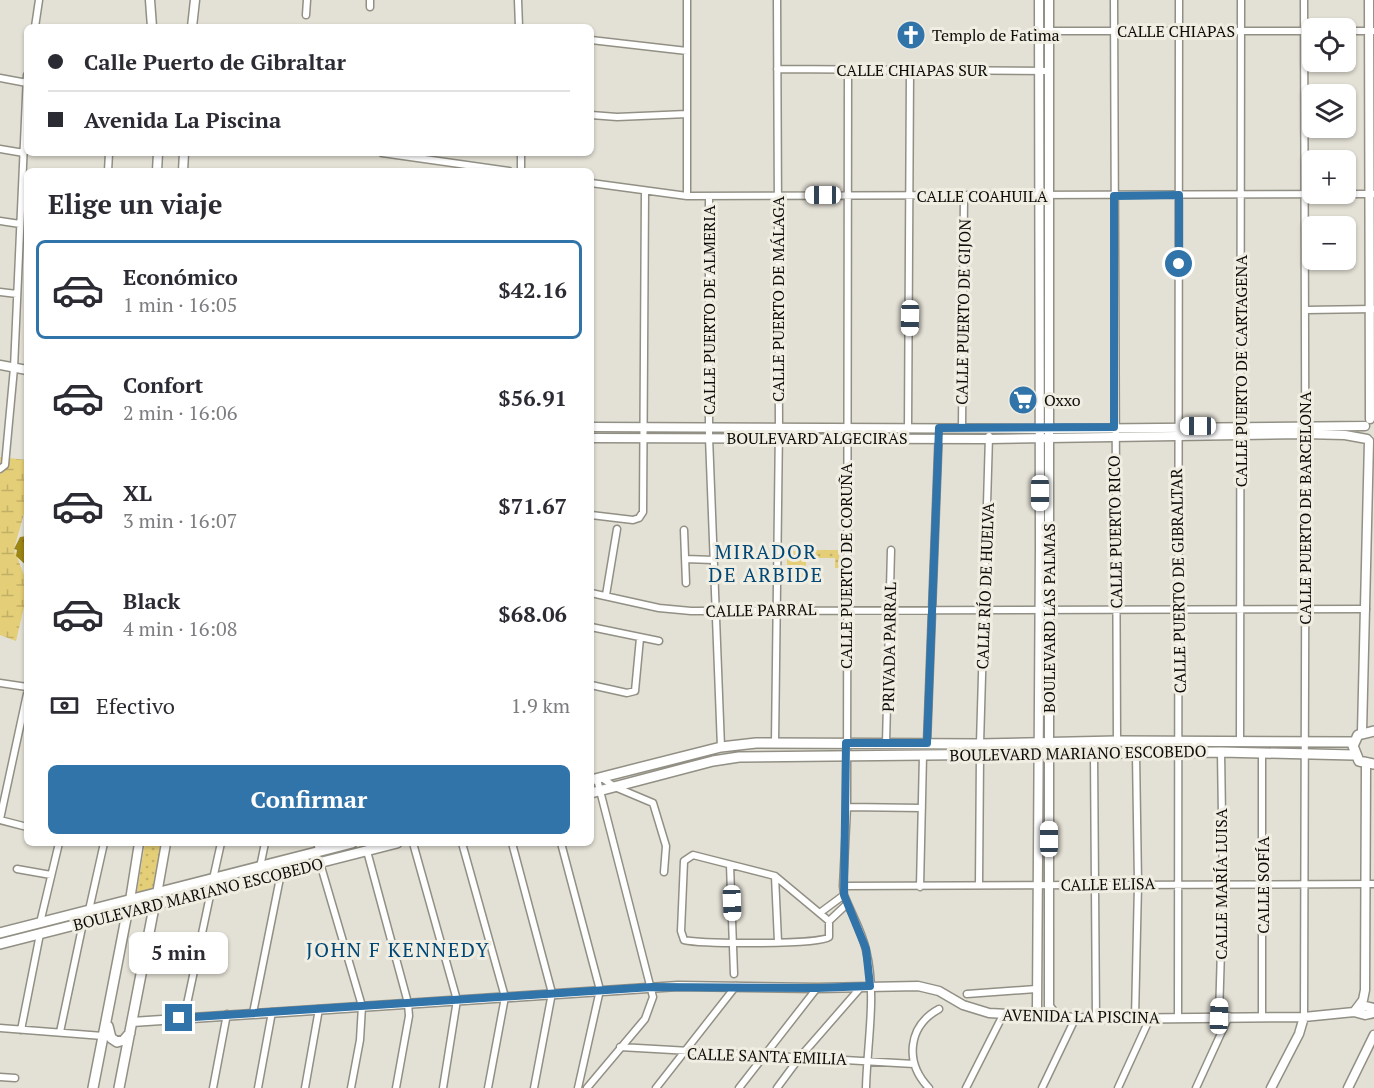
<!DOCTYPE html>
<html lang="es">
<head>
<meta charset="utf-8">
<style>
	body { margin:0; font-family:"PT Serif",serif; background:#f7f7f7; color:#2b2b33; height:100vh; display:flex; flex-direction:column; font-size:22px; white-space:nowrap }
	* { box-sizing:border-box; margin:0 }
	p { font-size:20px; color:#7c7c81 }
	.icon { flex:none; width:33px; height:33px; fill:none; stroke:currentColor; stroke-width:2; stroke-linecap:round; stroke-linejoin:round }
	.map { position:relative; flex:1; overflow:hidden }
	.side { position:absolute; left:24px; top:168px; width:570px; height:678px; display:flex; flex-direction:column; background:#fff; border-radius:9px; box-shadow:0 2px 4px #0004 }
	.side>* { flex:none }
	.hud { position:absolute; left:24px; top:24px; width:570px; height:132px; border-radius:9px; box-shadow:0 2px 4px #0004; display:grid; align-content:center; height:132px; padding:0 24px; background:#fff }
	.tools { position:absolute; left:1302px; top:18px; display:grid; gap:12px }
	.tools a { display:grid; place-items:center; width:54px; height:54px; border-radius:9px; background:#fff; box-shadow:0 2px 4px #0004; font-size:30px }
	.end { position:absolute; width:27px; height:27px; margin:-14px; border:8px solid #3174aa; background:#fff; box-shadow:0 0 0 3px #fff }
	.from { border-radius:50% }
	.bubble { position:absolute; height:42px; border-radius:9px; background:#fff; box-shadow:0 2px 4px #0004; font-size:20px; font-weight:600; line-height:42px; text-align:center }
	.car { position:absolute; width:18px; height:36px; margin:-18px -9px; border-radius:8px; box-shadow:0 0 4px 2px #0007; background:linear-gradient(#fff 24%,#345 0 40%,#fff 0 76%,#345 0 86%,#fff 0) }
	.hud b { display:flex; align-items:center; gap:21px; height:57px; font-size:22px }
	.hud b+b { border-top:2px solid #e1e1e2 }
	.hud i { width:15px; height:15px; background:#2b2b33 }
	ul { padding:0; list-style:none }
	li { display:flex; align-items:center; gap:18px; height:99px; margin:0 12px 9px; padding:0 12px; border:3px solid transparent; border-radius:9px }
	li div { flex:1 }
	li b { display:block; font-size:22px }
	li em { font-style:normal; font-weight:600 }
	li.on { border-color:#3174aa }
	li>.icon { width:54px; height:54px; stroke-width:1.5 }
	h2 { padding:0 24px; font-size:27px; line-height:72px }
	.pay { display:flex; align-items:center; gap:15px; height:66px; padding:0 24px; font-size:22px }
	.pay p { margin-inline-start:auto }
	.cta { display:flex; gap:12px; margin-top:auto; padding:12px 24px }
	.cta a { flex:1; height:69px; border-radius:9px; background:#3174aa; color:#fff; font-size:24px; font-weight:600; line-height:69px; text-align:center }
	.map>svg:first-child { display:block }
	.grass { fill:url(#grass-dots) }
	.wetland { fill:url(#wetland-marsh) }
	.green { fill:#e4ce77 }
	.water { fill:url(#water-ripples) }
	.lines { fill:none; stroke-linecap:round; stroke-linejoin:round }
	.street-casing { stroke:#929085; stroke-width:9 }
	.secondary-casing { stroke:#929085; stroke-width:11 }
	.primary-casing { stroke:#929085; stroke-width:12 }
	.street { stroke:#fff; stroke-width:6 }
	.secondary { stroke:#fff; stroke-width:8 }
	.primary { stroke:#fff; stroke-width:9 }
	.route { stroke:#3174aa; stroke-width:8 }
	.labels { text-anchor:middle; stroke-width:6; stroke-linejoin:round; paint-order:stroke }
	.street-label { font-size:16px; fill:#0d0c09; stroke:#f0ede2 }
	.poi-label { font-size:16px; fill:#0d0c09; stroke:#f0ede2; text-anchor:start }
	.quarter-label { font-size:20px; letter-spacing:1.5px; fill:#004775; stroke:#f0ede2 }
</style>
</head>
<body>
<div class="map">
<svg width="1374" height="1088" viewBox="0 0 1374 1088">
	<defs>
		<pattern id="grass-dots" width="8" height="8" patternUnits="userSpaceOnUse" patternTransform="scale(1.5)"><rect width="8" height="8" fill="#e4ce77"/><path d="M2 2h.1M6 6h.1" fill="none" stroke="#c2b066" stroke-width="1.8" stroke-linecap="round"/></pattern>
		<pattern id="wetland-marsh" width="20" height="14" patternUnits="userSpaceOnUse" patternTransform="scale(1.5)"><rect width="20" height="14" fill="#e4ce77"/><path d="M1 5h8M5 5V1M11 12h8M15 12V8" fill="none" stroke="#c2b066"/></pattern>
		<pattern id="water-ripples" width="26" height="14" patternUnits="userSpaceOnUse" patternTransform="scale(1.5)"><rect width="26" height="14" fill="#9d8614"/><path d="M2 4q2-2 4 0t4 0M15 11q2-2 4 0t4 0" fill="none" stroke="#7e6c11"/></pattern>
	</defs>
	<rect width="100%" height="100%" fill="#e3e0d5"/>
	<path class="grass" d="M806,550h33v18h-4v-10h-29z
		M145,843h17l-9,46 -16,3z"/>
	<path class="wetland" d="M0,457l27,3v43l-13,46 13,34v11l-11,47 -16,-6z"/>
	<path class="green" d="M787,551h19v26h-19z"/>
	<path class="water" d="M27,536v30l-11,-10 1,-6 -3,-1 6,-12z"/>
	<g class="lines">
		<g class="street-casing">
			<path id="street" d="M518,0l1,27
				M687,0v196
				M1114,0l3,741
				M370,7v-7
				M306,15l1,-15
				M35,27l4,-27
				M1039,31h273
				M1346,31h28
				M591,40l96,11
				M777,69l271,2
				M848,70l-1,737 -4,79 1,9c7,18 18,36 22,55 11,44 1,93 0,138
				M0,78l27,5
				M591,115l26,2 70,-3
				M0,149l24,4
				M382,153l127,18
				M521,153v18
				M108,171l1,-18
				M591,183l96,13 687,-2
				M709,196v241l12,310
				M0,221l20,3
				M0,292l17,2
				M1306,310l68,-1
				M908,427l2,-356
				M962,428l2,-233
				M0,469l5,-4 9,-97 13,-293
				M591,515l42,5 6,-2 4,-6 2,-321
				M684,530l2,53
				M685,559l29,1
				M591,593l68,15 32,3 675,-2
				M606,595l11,-66
				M591,627l68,14
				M0,683l27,4
				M591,685l36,8 8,-2 5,-53
				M1240,741l1,-741
				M775,743l4,-317 -2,-426
				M886,743l5,-193
				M927,743l12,-315
				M980,744l9,-308
				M1262,752v265
				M1094,754l2,265
				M602,778l13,9 38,16 13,43 -2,26
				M847,807l75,1
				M0,819l27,-125
				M0,820l27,7
				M317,843l3,9
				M413,843l44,157 -14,88
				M462,843l43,154 -17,91
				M512,843l40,150 -18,95
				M561,843l39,147 -22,98
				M367,851l41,152 1,13 -13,72
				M693,855l82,21 54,45v16c-10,8 -127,7 -145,3l-3,-9 3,-70z
				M320,863l42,143 -2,34 -9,48
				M730,865l4,109
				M260,867l5,-24
				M17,869l34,6
				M775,876l3,66
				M213,879l8,-36
				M979,885l1,-131
				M843,886l531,-2
				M920,887l3,-132
				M89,910l15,-67
				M821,912l23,-17
				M829,921l18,-17
				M40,923l19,-80
				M967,994l69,-5
				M187,1004l24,-113
				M253,1013l28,-140
				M1219,1016l4,-133 -2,-131
				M1178,1017l1,-1017
				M1304,1017c2,-339 2,-678 0,-1017
				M1135,1019l3,-135 -2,-130
				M0,1028l103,8
				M21,1030l19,-96
				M60,1032l23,-109
				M620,1047l294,17
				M0,1077l15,1
				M213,1088l14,-74
				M258,1088l14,-76
				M305,1088l14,-79
				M587,1088l58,-69 8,-22 -56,-218
				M656,1088l80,-102
				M739,1088l78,-100
				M777,1088l23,-31 61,-70
				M929,1088c-25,-26 -21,-62 10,-79
				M966,1088l37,-73
				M1042,1088l33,-69
				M1118,1088l32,-70
				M1196,1088l33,-72"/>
		</g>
		<g class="secondary-casing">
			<path id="secondary" d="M150,0l2,27
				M1049,0v1006l8,11
				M1369,0l1,419
				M192,27l3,-27
				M157,171l1,-18
				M183,171l1,-18
				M0,365l27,5
				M591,427l458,2 316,-3
				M591,438l398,1 315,-5 41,1 22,4
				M1362,732l7,-291
				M1366,765l-1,225 -2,10 -9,12 11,3 9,-2
				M157,894l9,-51
				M130,900l9,-57
				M1030,1016l7,-7 3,-463 -1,-546
				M132,1022l546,-36 139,2 101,-2 21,5 24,14 26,8 107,6 208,-2 50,-5 11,-6 9,2
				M1271,1088l28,-54 5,-17
				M1348,1088l26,-53"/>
		</g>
		<g class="primary-casing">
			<path id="primary" d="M1374,731l-16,4 -5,11 6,15 15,3
				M591,780l130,-33 35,-4 224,1 137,-3 237,1
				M591,793l122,-32 26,-4 482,-5 133,3
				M0,933l352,-90
				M0,944l397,-101
				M108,1026l3,12 6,4 7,-2 6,-7
				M93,1088l35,-180
				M119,1088l36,-186"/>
		</g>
		<use href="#street" class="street"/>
		<use href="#secondary" class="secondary"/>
		<use href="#primary" class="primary"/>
	</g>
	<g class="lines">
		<path class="route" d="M179,1018l473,-31 165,1 53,-2 -4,-37 -22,-54 2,-152h81l12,-315 175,-1v-231l65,-1v69"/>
	</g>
	<defs>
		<g id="church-disc" transform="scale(1.5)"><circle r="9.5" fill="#3174aa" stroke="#f0ede2"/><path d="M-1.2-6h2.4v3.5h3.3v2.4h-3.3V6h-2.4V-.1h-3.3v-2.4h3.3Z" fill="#fff"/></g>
		<g id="supermarket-disc" transform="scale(1.5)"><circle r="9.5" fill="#3174aa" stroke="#f0ede2"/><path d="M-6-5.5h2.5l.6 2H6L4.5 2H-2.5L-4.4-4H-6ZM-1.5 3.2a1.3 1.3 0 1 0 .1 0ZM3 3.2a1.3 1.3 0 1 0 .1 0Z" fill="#fff"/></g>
	</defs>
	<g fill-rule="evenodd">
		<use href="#church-disc" x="911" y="35"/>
		<use href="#supermarket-disc" x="1023" y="400"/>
	</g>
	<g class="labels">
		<g class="street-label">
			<text x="1176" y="37">CALLE CHIAPAS</text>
			<text x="912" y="76">CALLE CHIAPAS SUR</text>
			<text x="982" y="202">CALLE COAHUILA</text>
			<text transform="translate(778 299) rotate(-90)" y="6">CALLE PUERTO DE MÁLAGA</text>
			<text transform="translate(709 310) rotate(-90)" y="6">CALLE PUERTO DE ALMERIA</text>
			<text transform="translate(963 312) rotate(-89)" y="6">CALLE PUERTO DE GIJON</text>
			<text transform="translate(1241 371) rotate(-90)" y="6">CALLE PUERTO DE CARTAGENA</text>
			<text x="817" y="444">BOULEVARD ALGECIRAS</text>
			<text transform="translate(1305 508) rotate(-90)" y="6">CALLE PUERTO DE BARCELONA</text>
			<text transform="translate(1115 532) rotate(-91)" y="6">CALLE PUERTO RICO</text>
			<text transform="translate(846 566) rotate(-90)" y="6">CALLE PUERTO DE CORUÑA</text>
			<text transform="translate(1178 581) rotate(-91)" y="6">CALLE PUERTO DE GIBRALTAR</text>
			<text transform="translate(985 586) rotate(-88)" y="6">CALLE RÍO DE HUELVA</text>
			<text transform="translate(761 610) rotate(-1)" y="6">CALLE PARRAL</text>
			<text transform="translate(1049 618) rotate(-90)" y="6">BOULEVARD LAS PALMAS</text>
			<text transform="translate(889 647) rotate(-89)" y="6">PRIVADA PARRAL</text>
			<text transform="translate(1078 753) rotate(-1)" y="6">BOULEVARD MARIANO ESCOBEDO</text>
			<text transform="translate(1108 884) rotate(-1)" y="6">CALLE ELISA</text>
			<text transform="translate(1221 884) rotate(-90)" y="6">CALLE MARÍA LUISA</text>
			<text transform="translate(1263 885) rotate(-90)" y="6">CALLE SOFÍA</text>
			<text transform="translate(198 894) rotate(-14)" y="6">BOULEVARD MARIANO ESCOBEDO</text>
			<text transform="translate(1081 1016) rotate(1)" y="6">AVENIDA LA PISCINA</text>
			<text transform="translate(767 1056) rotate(2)" y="6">CALLE SANTA EMILIA</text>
		</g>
		<g class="poi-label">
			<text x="932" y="41">Templo de Fatima</text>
			<text x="1044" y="406">Oxxo</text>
		</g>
		<g class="quarter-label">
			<text x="766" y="559">MIRADOR<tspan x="766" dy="23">DE ARBIDE</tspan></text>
			<text x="398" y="957">JOHN F KENNEDY</text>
		</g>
	</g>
</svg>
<div class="tools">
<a><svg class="icon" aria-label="locate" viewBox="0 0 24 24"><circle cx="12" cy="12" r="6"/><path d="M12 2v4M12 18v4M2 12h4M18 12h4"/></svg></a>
<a><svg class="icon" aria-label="layers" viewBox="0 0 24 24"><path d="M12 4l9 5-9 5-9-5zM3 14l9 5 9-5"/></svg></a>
<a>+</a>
<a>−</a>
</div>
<i class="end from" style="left:1179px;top:264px"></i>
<i class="end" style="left:179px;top:1018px"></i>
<div class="bubble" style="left:129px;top:932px;width:99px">5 min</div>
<i class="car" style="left:823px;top:195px;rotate:270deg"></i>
<i class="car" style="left:910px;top:318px;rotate:181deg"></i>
<i class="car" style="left:1198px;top:426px;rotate:270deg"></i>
<i class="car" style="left:1040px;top:493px;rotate:180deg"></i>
<i class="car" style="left:1049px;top:839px;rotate:0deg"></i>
<i class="car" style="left:732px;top:903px;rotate:178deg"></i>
<i class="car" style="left:1219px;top:1016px;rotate:2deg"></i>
<div class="hud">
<b><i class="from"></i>Calle Puerto de Gibraltar</b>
<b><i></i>Avenida La Piscina</b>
</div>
<section class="side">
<h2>Elige un viaje</h2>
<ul>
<li class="on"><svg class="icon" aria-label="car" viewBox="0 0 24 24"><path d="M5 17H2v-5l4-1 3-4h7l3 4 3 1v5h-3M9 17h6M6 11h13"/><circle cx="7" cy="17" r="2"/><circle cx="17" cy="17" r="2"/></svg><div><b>Económico</b><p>1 min · 16:05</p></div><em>$42.16</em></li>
<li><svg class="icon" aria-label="car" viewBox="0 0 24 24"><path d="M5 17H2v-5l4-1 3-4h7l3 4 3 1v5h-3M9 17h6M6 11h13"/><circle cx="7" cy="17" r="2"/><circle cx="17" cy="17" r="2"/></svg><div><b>Confort</b><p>2 min · 16:06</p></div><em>$56.91</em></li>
<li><svg class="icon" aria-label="car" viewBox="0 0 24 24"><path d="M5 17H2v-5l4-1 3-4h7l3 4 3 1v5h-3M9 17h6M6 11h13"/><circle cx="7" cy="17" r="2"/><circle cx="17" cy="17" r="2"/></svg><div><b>XL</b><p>3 min · 16:07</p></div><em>$71.67</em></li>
<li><svg class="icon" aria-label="car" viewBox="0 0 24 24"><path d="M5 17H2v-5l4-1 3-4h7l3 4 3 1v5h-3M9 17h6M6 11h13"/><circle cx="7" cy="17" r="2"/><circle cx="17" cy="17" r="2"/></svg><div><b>Black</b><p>4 min · 16:08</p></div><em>$68.06</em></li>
</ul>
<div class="pay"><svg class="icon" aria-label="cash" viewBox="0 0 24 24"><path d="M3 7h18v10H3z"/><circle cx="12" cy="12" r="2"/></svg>Efectivo<p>1.9 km</p></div>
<div class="cta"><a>Confirmar</a></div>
</section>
</div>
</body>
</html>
